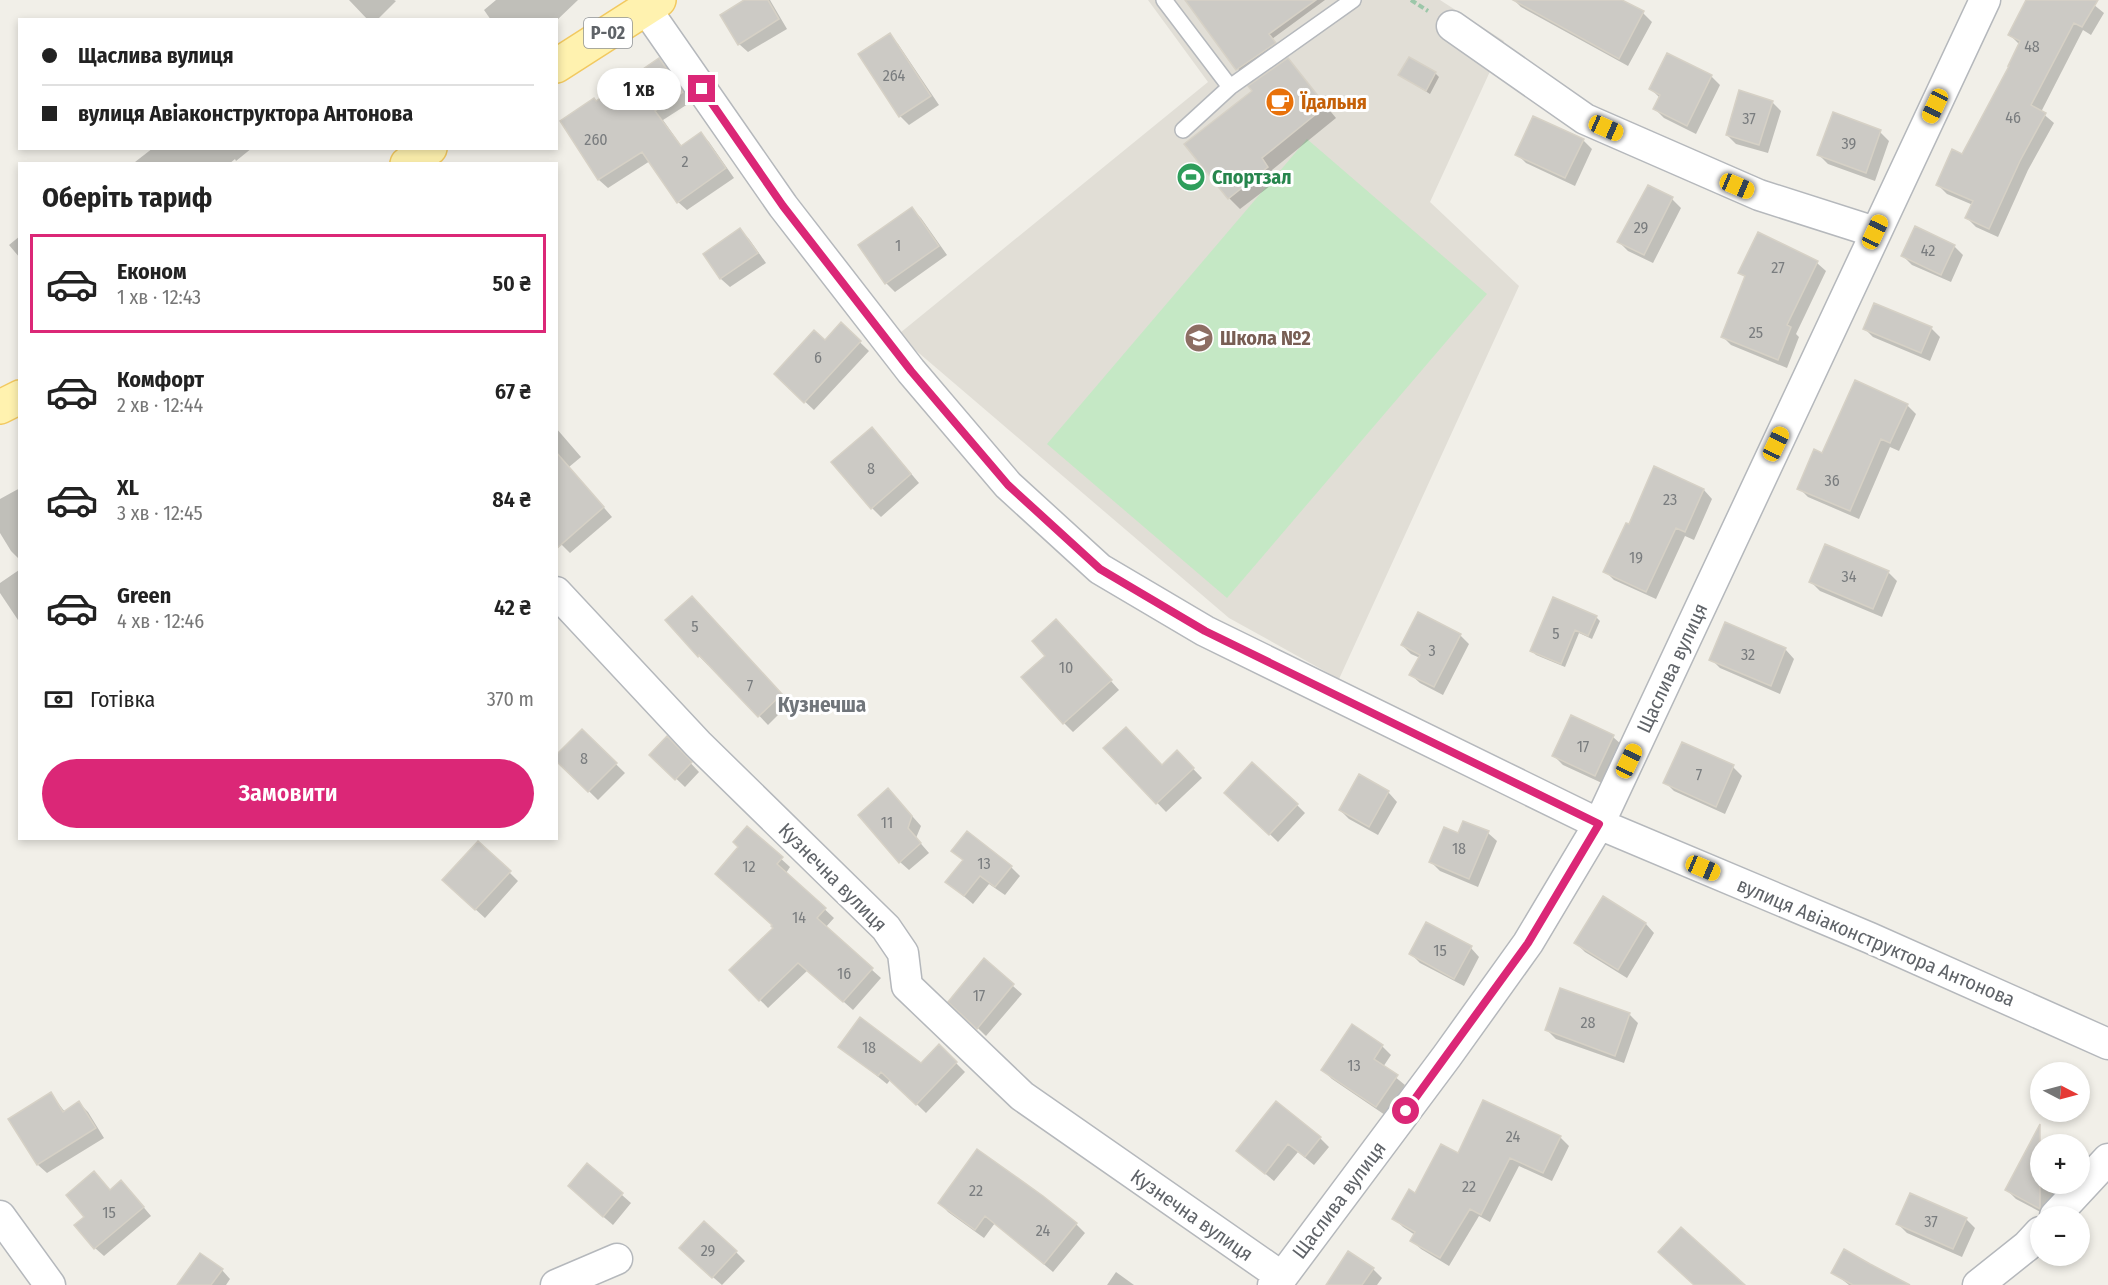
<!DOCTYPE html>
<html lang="uk">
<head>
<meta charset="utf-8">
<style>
	body { margin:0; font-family:"Fira Sans Condensed",sans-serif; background:#f6f6f6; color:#222; height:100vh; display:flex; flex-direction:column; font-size:22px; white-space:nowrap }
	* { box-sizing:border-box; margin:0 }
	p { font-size:20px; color:#767676 }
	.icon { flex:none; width:33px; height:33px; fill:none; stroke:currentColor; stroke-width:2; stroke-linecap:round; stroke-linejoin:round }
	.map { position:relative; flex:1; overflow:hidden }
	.side { position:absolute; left:18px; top:162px; width:540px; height:678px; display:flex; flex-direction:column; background:#fff; border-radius:0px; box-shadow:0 3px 9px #0003 }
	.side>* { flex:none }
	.top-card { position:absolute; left:18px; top:18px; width:540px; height:132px; border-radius:0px; box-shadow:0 3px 9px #0003; display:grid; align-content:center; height:132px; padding:0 24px; background:#fff }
	.needle { width:39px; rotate:96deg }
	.controls { position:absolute; left:2030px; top:1062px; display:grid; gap:12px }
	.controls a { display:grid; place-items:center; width:60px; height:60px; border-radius:50%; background:#fff; box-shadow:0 3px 9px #0003; font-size:30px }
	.end { position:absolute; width:27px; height:27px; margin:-14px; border:8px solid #db2777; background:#fff; box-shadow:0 0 0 3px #fff }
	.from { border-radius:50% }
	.bubble { position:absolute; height:42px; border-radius:21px; background:#fff; box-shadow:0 3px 9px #0003; font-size:20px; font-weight:600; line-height:42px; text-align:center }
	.car { position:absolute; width:18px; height:36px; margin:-18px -9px; border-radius:8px; box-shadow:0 0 4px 2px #0007; background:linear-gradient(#f5c518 24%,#345 0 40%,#f5c518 0 76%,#345 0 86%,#f5c518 0) }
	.top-card b { display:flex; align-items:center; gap:21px; height:57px; font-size:22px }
	.top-card b+b { border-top:2px solid #e0e0e0 }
	.top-card i { width:15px; height:15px; background:#222 }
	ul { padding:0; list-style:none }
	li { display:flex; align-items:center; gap:18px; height:99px; margin:0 12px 9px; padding:0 12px; border:3px solid transparent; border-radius:0px }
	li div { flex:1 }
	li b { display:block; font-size:22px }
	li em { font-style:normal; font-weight:600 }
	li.on { border-color:#db2777 }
	li>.icon { width:54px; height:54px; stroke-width:1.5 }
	h2 { padding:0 24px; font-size:27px; line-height:72px }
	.pay { display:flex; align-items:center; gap:15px; height:66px; padding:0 24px; font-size:22px }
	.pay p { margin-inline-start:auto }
	.action { display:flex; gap:12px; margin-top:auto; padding:12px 24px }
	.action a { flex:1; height:69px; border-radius:36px; background:#db2777; color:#fff; font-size:24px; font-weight:600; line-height:69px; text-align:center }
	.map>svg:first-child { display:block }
	.education { fill:#e1ded6 }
	.green { fill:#c5e8c5 }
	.shadow { fill:#0003 }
	.building { fill:#cccac5; stroke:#d6d1c6; stroke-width:1.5 }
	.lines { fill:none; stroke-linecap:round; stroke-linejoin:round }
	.lane-casing { stroke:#b5b8bc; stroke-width:18 }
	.street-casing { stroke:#b5b8bc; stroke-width:33 }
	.primary-casing { stroke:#f2c960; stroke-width:36 }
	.path { stroke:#9cc7a9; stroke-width:4; stroke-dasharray:6 3; stroke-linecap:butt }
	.lane { stroke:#fff; stroke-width:15 }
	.street { stroke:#fff; stroke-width:30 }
	.primary { stroke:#fff2af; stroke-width:33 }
	.route { stroke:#db2777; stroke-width:8 }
	.labels { text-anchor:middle; stroke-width:6; stroke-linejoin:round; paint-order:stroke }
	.number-label { font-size:16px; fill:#7a7d7f }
	.shield { fill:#fff; stroke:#8f9295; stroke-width:1.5 }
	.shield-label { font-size:18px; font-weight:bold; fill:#5f6368 }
	.food-label { font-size:20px; font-weight:bold; fill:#c56008; stroke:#fff; text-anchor:start }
	.leisure-label { font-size:20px; font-weight:bold; fill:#27864d; stroke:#fff; text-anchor:start }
	.education-label { font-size:20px; font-weight:bold; fill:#785e54; stroke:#fff; text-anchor:start }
	.street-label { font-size:20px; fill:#5f6368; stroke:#fff }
	.neighbourhood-label { font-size:21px; font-weight:bold; fill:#70757a; stroke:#fff }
</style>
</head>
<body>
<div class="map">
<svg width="2108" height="1285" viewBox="0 0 2108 1285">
	<rect width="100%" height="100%" fill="#f1efe8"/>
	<path class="education" d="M1148,0h292l64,41 -74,161 89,84 -180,393 -110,-61 -323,-276 -6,-9 308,-251z"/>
	<path class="green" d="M1307,139l180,155 -260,304 -180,-154z"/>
	<path class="shadow" d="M349,0h45l2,1 -19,19h-9z
		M496,0h82l-22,21 -65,-1 -7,-10z
		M747,0h23l17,29 -39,23 -9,-8z
		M1187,0h138l-53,39 7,8 -37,27z
		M1514,0h104l25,13 9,9 -24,44 -107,-59z
		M2030,0h58l16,13 -13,22 -8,-5 -42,82 13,11 -26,47 -30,67 -22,-10 -9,-9 6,-13 -26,-11 -9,-9 25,-29 48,-89 8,-23 -9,-9z
		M889,35l9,9 41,61 -30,20 -9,-9z
		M659,60l9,9 23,33 -28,18 19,27 19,-13 8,8 25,36 -47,32 -9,-8 -28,-41 -42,27 -9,-8 -37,-59 35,-18z
		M1288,60l48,58 -64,52 7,9 -39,30 -11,-11 25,-107z
		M1435,73l4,4 -9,17 -30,-19z
		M1711,76l9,9 -24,49 -32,-16 -9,-9 5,-11 -9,-9z
		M1772,102l9,9 -13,42 -32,-9 -9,-9z
		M1880,132l9,9 -14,40 -47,-17 -9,-9z
		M1583,140l9,9 -17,37 -49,-23 -9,-9z
		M153,148h99l-16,13 -1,-2 -6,5h-93l-1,-2z
		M1672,199l9,9 -28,55 -25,-12 -9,-9z
		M912,209l9,9 26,37 -52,37 -9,-9z
		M740,230l9,9 17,24 -36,24 -9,-8 -16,-25z
		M20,236v22l-11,-13z
		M1954,246l9,9 -12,27 -39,-17 -9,-9z
		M1817,263l9,8 -30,63 3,3 -12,31 -56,-23 -8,-8 23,-59 -6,-5z
		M841,324l28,27 -55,59 -29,-27z
		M1864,328h67l9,9 -10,24 -57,-24z
		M1907,405l9,9 -17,37 -9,-4 -31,72 -51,-22 -9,-9 24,-33z
		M556,428l25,29 -12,10 43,50 -42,36 -14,-14z
		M881,438l38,45 -38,34 -9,-9z
		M20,488v72l-9,-9 -11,-18v-34z
		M1704,490l8,9 -18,41 -9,-4 -29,63 -42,-19 -9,-9z
		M19,570l1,1v52l-20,-30v-10z
		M1888,572l9,9 -15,36 -62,-26 -9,-9z
		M700,607l89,97 -21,21 -59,-62 -1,2 -9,-9 -32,-36z
		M1419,614l41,21 9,9 -26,51 -23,-12 -9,-8 9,-17 -9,-4 -9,-9z
		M1596,617l4,4 -8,18 -13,-6 -14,34 -29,-12 -4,-4z
		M1725,624l61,26 8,9 -14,35 -60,-26 -9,-9z
		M1065,630l54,60 -46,42 -9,-9 -17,-67z
		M582,731l43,42 -27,27 -42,-41z
		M1613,737l9,8 -18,39 -41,-19 -9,-9z
		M667,738l32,34 -14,15 -34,-32z
		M1683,744l50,23 9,9 -17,38 -51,-23 -9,-9z
		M1105,748l57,19 15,-15 25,26 -36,34z
		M1360,776l29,17 8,9 -19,33 -29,-16 -9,-9z
		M897,799l24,27 -5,12 13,15 -20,17 -9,-8z
		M1235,801l62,4 8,8 -27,29z
		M747,828l43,39 -4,6 48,45 -9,10 56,50 -28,32 -45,-40 -40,38 -37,-38 44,-42 -35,-81z
		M1488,833l9,8 -19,46 -38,-16 -9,-9 28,-27z
		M953,851l58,16 9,9 -15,19 -16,-11 -16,20 -26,-22 17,-21z
		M509,872l9,9 -33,37 -32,-29z
		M1603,898l43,26 8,9 -27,45 -42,-26 -9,-9z
		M1471,948l8,9 -15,29 -44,-23 -9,-9z
		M985,961l37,33 -36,42 -36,-35z
		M1629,1014l9,9 -14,40 -68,-24 -9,-9z
		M1353,1026l29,20 9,9 -8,12 22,18 -20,30 -53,-36 -9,-9z
		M840,1046l81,19 18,-19 26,26 -39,41 -35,-34 -4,5z
		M51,1094l14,18 14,-9 9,9 16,26 -57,35 -9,-8 -28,-45z
		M1560,1137l9,9 -17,35 -33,-15 -29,56 -11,-6 -30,50 -28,-17 -9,-8 3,-6 -12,-8 -9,-9 22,-23 42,-40z
		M1320,1138l9,9 -15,18 -16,-13 -24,29 -36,-30z
		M2040,1157v27h23l-17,31 -30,-16 -9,-9z
		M588,1165l43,38 -18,22 -35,-30z
		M94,1173l17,18h19l21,25 -47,40 -9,-8 -8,-31z
		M940,1203l136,21 9,9 -32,39 -58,-49 -11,15 -36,-26z
		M1966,1219l9,9 -13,29 -55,-24 -9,-9z
		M736,1252l9,9 -23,24 -32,-28z
		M1373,1269l9,9 -5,7h-49z
		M222,1270l8,9 -4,6h-47z
		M1116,1272l18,13h-27z
		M1833,1272l66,13h-50z"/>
	<path class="building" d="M744,0h24l11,19 -41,26 -18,-30z
		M1185,0h131l-47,34 7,9 -40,27z
		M1513,0h109l22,11 -25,48z
		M2026,0h72l-16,27 -8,-4 -43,82 15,8 -26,48 -31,68 -24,-11 8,-17 -37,-16 16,-36 10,5 47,-88h-1l12,-25 -12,-6z
		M890,33l41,63 -32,21 -41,-63z
		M1667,53l45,22 -25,51 -34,-17 7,-14 -11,-6z
		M1409,57l27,15 -10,19 -28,-16z
		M659,58l24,34 -28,19 26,35 20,-14 25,36 -49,35 -35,-51 -44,28 -38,-59 34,-23 2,3z
		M1288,58l38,48 -64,52 6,9 -40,32 -44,-55 68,-53 -4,-5z
		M1739,90l34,11 -14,44 -33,-10z
		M1833,112l48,18 -15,43 -49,-18z
		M1533,116l51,23 -19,39 -50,-23z
		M1648,185l25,12 -29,58 -27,-13z
		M912,207l27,39 -54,38 -27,-39z
		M1915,226l40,19 -14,30 -40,-19z
		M740,228l18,25 -38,26 -17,-25z
		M1758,232l60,29 -31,64 4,2 -13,33 -57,-23 24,-61 -7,-3z
		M1874,303l58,24 -11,26 -58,-24z
		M841,322l20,19 -57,62 -30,-29 40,-44 11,10z
		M1855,380l53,24 -18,39 -9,-4 -31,72 -53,-22 17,-40 8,4z
		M872,427l39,47 -40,35 -40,-47z
		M556,452l48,55 -48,42z
		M1654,466l50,23 -19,43 -9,-4 -30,64 -43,-20 23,-49 3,1z
		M1825,544l64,27 -16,38 -64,-27z
		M692,596l90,98 -24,23 -59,-62 -1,2 -33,-37z
		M1553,597l44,19 -9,20 -13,-6 -14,34 -31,-13z
		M1418,612l43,22 -27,53 -25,-12 11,-20 -19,-10z
		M1056,619l56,61 -49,44 -42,-47 24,-21 -13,-15z
		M1725,622l61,26 -15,38 -62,-26z
		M1571,715l43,20 -19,41 -43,-20z
		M1126,727l36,38 15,-15 17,18 -38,36 -53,-56z
		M582,729l35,34 -29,29 -32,-31v-6z
		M667,736l25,26 -17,18 -26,-25z
		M1682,742l52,23 -18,42 -53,-24z
		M1252,762l46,42 -29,31 -45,-42z
		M1359,774l30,17 -20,36 -30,-17z
		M888,788l24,28 -4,12 13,15 -22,20 -41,-48z
		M1463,821l26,10 -20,48 -40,-17 15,-35 14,6z
		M747,826l36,31 -6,7 49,44 -9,10 56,50 -30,34 -45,-39 -39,38 -30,-31 44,-42 -2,-2 1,-1 -57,-51 23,-27 -5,-5z
		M967,831l45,35 -17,21 -15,-11 -16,20 -19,-14 18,-22 -12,-9z
		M478,841l33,30 -36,39 -33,-30z
		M1603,896l43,27 -28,47 -44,-27z
		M1426,922l46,24 -18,33 -45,-25z
		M984,958l30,26 -37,45 -29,-27z
		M1560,988l70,25 -15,43 -70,-26z
		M860,1017l61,46 18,-19 18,18 -41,43 -35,-33 -3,4 -40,-29z
		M1352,1024l31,21 -9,14 24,16 -22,32 -55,-37z
		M51,1092l12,20 16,-11 17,27 -59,37 -29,-46z
		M1483,1100l78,36 -18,37 -33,-15 -29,57 -11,-6 -30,49 -30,-17 5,-9 -23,-13 17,-30 6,4 26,-49 17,9z
		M1276,1101l45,36 -16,20 -17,-13 -23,30 -29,-23z
		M2040,1124v85l-35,-19z
		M977,1149l66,47 34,27 -33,41 -59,-48 -10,14 -37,-27z
		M587,1163l36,30 -20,24 -35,-31z
		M94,1171l16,19 11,-10 23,27 -50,42 -20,-24 10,-8 -18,-22z
		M1910,1193l57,25 -14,31 -57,-25z
		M704,1221l33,30 -25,27 -33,-30z
		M1681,1227l64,58h-51l-36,-33z
		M1844,1249l26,15 40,21h-57l-22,-12z
		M1348,1251l26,17 -12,17h-36z
		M200,1253l23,16 -12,16h-34z"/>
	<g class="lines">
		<g class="lane-casing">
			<path id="lane" d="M1164,0l66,87
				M1183,130l47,-43 123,-87"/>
		</g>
		<g class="street-casing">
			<path id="street" d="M646,9l137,197 128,165 97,114 92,84 105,62 394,193 271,114 238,106
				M1452,26l133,93 174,76 116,37
				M556,592l142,152 188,184 17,25 4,33 115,110 260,181
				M0,1216l50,69
				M2055,1216l53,-57
				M556,1285l61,-26
				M1273,1285l9,-8 165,-221 81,-113 71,-119 386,-824
				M1978,1285l49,-39 13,-14"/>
		</g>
		<g class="primary-casing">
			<path id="primary" d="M556,66l103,-66
				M407,164l23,-16
				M0,407l20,-10"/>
		</g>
		<path class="path" d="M1411,0l17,11"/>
		<use href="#lane" class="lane"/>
		<use href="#street" class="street"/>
		<use href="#primary" class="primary"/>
	</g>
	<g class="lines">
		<path class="route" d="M702,89l81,117 128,165 97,114 92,84 105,62 394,193 -71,119 -122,168"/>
	</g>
	<defs>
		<g id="cafe-disc" transform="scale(1.5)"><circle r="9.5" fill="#e8710a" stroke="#fff"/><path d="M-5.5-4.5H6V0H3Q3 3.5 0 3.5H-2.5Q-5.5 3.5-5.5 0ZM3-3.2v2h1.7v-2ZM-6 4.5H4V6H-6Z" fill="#fff"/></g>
		<g id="stadium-disc" transform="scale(1.5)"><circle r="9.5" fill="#2e9e5b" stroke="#fff"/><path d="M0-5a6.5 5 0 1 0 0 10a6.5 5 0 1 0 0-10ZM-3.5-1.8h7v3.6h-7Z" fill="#fff"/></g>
		<g id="school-disc" transform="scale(1.5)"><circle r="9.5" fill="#8d6e63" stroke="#fff"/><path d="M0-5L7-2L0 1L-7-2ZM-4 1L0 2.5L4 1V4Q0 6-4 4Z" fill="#fff"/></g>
	</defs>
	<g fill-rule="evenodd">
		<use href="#cafe-disc" x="1280" y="102"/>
		<use href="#stadium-disc" x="1191" y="177"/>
		<use href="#school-disc" x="1199" y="338"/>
	</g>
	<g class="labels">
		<g class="number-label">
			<text x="2032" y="52">48</text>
			<text x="894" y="81">264</text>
			<text x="2013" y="123">46</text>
			<text x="1749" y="124">37</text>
			<text x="596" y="145">260</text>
			<text x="1849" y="149">39</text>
			<text x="685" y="167">2</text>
			<text x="1641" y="233">29</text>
			<text x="898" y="251">1</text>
			<text x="1928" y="256">42</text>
			<text x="1778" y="273">27</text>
			<text x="1756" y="338">25</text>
			<text x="818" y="363">6</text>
			<text x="871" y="474">8</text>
			<text x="1832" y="486">36</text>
			<text x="1670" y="505">23</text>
			<text x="1636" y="563">19</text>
			<text x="1849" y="582">34</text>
			<text x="695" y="632">5</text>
			<text x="1556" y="639">5</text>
			<text x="1432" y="656">3</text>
			<text x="1748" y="660">32</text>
			<text x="1066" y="673">10</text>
			<text x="750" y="691">7</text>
			<text x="1583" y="752">17</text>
			<text x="584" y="764">8</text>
			<text x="1699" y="780">7</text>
			<text x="887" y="828">11</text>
			<text x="1459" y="854">18</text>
			<text x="984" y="869">13</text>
			<text x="749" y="872">12</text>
			<text x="799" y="923">14</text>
			<text x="1440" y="956">15</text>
			<text x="844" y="979">16</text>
			<text x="979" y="1001">17</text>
			<text x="1588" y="1028">28</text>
			<text x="869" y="1053">18</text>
			<text x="1354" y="1071">13</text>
			<text x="1513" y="1142">24</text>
			<text x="1469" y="1192">22</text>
			<text x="976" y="1196">22</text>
			<text x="109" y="1218">15</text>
			<text x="1931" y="1227">37</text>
			<text x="1043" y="1236">24</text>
			<text x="708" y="1256">29</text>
		</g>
		<rect class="shield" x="584" y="18" width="48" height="30" rx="4.5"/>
		<g class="shield-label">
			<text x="608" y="39">Р-02</text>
		</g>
		<g class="food-label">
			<text x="1301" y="109">Їдальня</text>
		</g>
		<g class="leisure-label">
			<text x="1212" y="184">Спортзал</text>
		</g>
		<g class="education-label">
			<text x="1220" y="345">Школа №2</text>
		</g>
		<g class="street-label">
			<text transform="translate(1672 668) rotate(-65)" y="7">Щаслива вулиця</text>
			<text transform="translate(833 877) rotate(45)" y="7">Кузнечна вулиця</text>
			<text transform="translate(1876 942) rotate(23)" y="7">вулиця Авіаконструктора Антонова</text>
			<text transform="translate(1339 1200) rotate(-53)" y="7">Щаслива вулиця</text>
			<text transform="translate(1192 1215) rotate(35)" y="7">Кузнечна вулиця</text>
		</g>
		<g class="neighbourhood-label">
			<text x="822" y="712">Кузнечша</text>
		</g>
	</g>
</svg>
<div class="controls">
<a><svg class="needle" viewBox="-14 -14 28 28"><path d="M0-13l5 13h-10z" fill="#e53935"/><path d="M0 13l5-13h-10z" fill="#767676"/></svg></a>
<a>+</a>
<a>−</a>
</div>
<i class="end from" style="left:1406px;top:1111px"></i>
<i class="end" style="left:702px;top:89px"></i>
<div class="bubble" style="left:597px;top:68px;width:84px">1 хв</div>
<i class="car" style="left:1935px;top:106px;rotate:205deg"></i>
<i class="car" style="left:1606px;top:128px;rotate:114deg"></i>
<i class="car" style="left:1737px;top:186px;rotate:113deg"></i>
<i class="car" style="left:1875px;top:232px;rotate:25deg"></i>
<i class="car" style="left:1776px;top:444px;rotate:25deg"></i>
<i class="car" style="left:1629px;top:761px;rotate:25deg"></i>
<i class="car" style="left:1703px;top:868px;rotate:113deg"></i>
<div class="top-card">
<b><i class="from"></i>Щаслива вулиця</b>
<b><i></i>вулиця Авіаконструктора Антонова</b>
</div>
<section class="side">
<h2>Оберіть тариф</h2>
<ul>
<li class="on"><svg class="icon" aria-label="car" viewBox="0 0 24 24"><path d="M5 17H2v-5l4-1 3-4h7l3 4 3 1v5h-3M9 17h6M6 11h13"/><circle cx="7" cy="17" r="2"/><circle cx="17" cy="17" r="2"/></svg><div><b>Економ</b><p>1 хв · 12:43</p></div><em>50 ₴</em></li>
<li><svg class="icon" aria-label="car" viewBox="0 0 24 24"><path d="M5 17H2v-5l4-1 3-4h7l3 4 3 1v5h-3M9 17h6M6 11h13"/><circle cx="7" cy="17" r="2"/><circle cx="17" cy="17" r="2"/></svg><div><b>Комфорт</b><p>2 хв · 12:44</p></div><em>67 ₴</em></li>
<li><svg class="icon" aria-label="car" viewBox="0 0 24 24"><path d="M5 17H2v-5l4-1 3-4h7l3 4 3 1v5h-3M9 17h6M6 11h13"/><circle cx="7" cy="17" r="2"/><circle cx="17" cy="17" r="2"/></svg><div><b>XL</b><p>3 хв · 12:45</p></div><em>84 ₴</em></li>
<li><svg class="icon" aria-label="car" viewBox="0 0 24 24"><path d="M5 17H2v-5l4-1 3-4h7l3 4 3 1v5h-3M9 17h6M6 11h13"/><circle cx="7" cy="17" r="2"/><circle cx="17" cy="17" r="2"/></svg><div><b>Green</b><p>4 хв · 12:46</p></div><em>42 ₴</em></li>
</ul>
<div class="pay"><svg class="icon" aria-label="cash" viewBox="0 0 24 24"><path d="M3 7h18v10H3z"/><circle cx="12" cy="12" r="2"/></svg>Готівка<p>370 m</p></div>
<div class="action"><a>Замовити</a></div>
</section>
</div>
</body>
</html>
